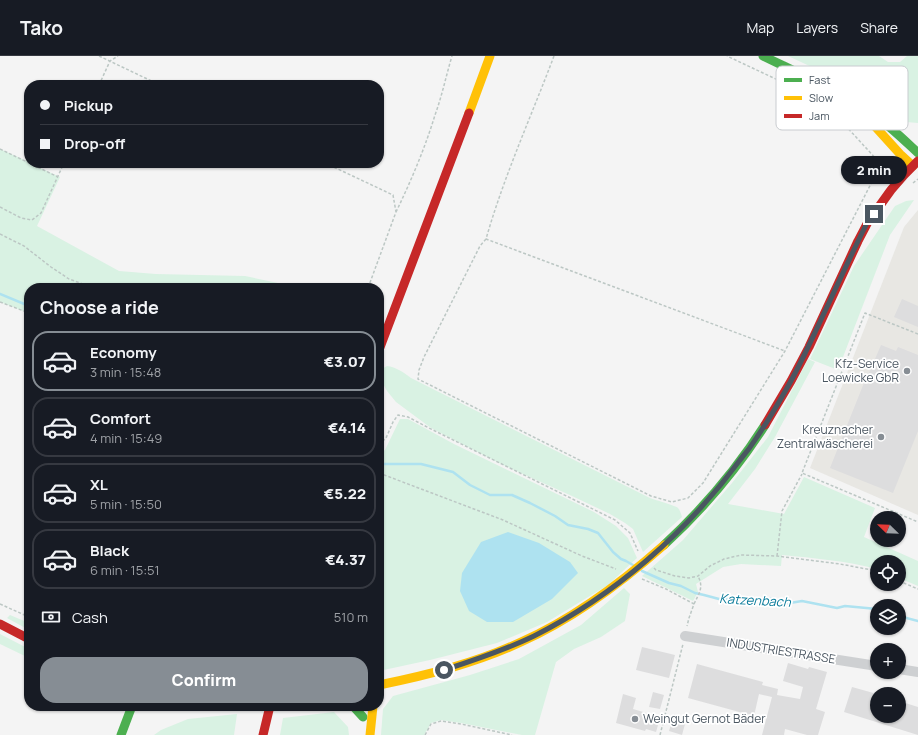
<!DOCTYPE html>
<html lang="en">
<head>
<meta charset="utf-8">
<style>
	body { margin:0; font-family:Manrope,sans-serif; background:#242831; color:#f1f3f6; height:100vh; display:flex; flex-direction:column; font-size:15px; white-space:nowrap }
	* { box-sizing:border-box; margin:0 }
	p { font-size:13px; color:#9ea1a6 }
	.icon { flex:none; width:22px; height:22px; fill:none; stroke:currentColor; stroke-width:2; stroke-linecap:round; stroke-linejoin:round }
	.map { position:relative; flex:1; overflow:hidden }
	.panel { position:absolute; left:24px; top:227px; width:360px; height:428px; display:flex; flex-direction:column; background:#171b24; border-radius:16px; box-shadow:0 1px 3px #0004 }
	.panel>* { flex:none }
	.guide { position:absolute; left:24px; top:24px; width:360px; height:88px; border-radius:16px; box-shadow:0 1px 3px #0004; display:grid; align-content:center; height:88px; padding:0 16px; background:#171b24 }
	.needle { width:26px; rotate:293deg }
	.fabs { position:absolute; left:870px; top:455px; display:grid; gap:8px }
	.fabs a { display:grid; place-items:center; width:36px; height:36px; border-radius:50%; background:#171b24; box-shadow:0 1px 3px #0004; font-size:20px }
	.end { position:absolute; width:18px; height:18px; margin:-9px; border:5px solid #4a5661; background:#fff; box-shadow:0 0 0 2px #fff }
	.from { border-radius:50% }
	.bubble { position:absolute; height:28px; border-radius:14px; background:#171b24; box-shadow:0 1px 3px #0004; font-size:13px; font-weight:800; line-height:28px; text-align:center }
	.guide b { display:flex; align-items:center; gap:14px; height:38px; font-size:15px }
	.guide b+b { border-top:1px solid #363941 }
	.guide i { width:10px; height:10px; background:#f1f3f6 }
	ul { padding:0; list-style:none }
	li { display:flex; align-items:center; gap:12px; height:60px; margin:0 8px 6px; padding:0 8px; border:2px solid #363941; border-radius:16px }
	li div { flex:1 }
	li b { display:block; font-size:15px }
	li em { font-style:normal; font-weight:800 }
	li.active { border-color:#868d94 }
	li>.icon { width:36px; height:36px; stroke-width:1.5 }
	h2 { padding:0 16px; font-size:18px; line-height:48px }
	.pay { display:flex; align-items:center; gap:10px; height:44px; padding:0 16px; font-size:15px }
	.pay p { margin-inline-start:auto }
	.primary-button { display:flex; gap:8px; margin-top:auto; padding:8px 16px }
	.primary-button a { flex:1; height:46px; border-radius:16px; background:#868d94; color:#fff; font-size:16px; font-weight:800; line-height:46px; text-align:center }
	header { display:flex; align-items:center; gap:24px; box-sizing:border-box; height:56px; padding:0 20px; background:#171b24; border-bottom:1px solid #363941 }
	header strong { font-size:19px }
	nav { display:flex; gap:22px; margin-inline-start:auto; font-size:14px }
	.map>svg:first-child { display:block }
	.commercial { fill:#e8e7e3 }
	.green { fill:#d9f2e3 }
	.water { fill:#aee2f0 }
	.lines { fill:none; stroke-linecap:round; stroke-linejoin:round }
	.stream { stroke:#aee2f0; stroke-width:2.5 }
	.building { fill:#ddddde }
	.path { stroke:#bcc7c4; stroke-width:1.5; stroke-dasharray:3 2; stroke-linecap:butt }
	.street { stroke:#ced0d2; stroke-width:10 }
	.fast { stroke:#4caf50; stroke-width:9 }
	.slow { stroke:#ffc107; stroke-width:9 }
	.jam { stroke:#c62828; stroke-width:9 }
	.route { stroke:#4a5661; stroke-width:5 }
	.poi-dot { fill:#868d94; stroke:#fff; stroke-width:1.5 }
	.labels { text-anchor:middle; stroke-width:3.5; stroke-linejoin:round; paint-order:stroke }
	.poi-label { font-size:12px; fill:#4a5661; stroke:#fff; text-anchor:end }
	.street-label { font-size:12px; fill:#4a5661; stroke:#fff }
	.water-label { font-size:13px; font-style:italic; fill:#0c7c9b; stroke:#fff }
	.key { fill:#fff; stroke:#c9ccd0; stroke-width:1 }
	.key-label { font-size:11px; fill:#4a5661 }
</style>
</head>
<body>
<header>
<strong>Tako</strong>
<nav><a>Map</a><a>Layers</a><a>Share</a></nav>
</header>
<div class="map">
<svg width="918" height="679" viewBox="0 0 918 679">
	<rect width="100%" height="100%" fill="#f4f4f4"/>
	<path class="commercial" d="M918,154v305l-108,-47 94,-241z"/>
	<path class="green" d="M788,0h91l9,6h12l7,-6h11v67l-12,-1 -25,-12 -52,-35z
		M0,93l29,13v1l31,14 -23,49 82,45 37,3 89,2 33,7 11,5h-260v25l-29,-11z
		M914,144l-24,35 -52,135 -28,-11 44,-93 41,-60 11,-5z
		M808,303l7,3 -40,75 -20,32 -27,35 56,10 20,-37 71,31 -11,29 54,24v25l-19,-8v-16h-22v7c-31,-8 -63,-11 -95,-14l-1,11 -40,-2 -18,3 -27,17 2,8 -5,9 -51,-25 41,-36 49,-57 36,-46z
		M387,310c9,1 16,6 24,12l239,120c5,2 27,8 28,10 2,2 3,6 4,9l-39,35 -10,-23 -8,-6 -15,-9 -38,-18 -71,-32 -70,-36 -35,-26 -9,-11 -5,-9 -2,-6 2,-7z
		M400,363h8l46,25 140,68 22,14 12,12 9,20 -29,27 -61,37 -50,21 -67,17 -51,11v-218l6,-3z
		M624,532l6,6 -5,27 -24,16 -27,12 -18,13 -21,73h-13l-61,-12 -20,-3 -10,3 -7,12h-43l2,-26 10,-13 77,-21 49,-16 62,-34z
		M10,559l19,8v7l-22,-12z
		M0,578l29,15v9l-29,-14z
		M334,656l14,15 1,8h-69l3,-17z
		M237,658l-3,21h-80l7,-5 27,-11z"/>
	<path class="water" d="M508,476l31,11 31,19 8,11 -26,26 -39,23h-26l-18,-11 -9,-20 2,-18 19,-31z"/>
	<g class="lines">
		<path class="stream" d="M0,238l29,12
			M379,408h42l32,8 17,13 20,10h22l18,8 25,13 13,9 20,4 10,4 15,19 8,7 5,2 7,4
			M642,515l27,12 12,3 14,7 9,2 15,4 31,-1 21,1 13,5 18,-3 35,7 8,-2 32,3
			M899,560l19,5"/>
	</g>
	<path class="building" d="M902,243l16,7v21l-24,-10z
		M881,289l15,6 2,-4 20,8v76l-25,62 -63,-25 38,-95h1z
		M642,591l33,8 -6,23 -33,-8z
		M788,607l20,6 1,-2 18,5 -11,37 9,3 -7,23h-11l-22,-6 -1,6h-22l10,-38 -13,-3 -5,22 -66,-18 9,-34 66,18 -1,3 16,4 -1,6 23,4 3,-12 -20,-6z
		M852,631l25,7v22h22v-15l19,6v28l-74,-23z
		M653,636l11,3 -4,14 -11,-2z
		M623,638l13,4 -3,11 17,5 -2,8 10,3 -2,7 -10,-3 -1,2 -29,-8z
		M674,658l13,3 -5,18 -13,-4z"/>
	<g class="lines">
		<path class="path" d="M99,0l61,29
			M554,0c-23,61 -50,120 -68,183l299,112
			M99,29l11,-24 8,-5
			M0,93l29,14
			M29,107l29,14
			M325,107l68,32 3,17 -28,76
			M877,116l8,2 4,-1
			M913,127l5,-4
			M0,151l21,11 11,2 9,-7 23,-50
			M396,156c15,-31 29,-64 39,-97 7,-19 11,-39 17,-59
			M0,178l24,12 27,21 18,12 25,9
			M486,183l-6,7 -56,111 -5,13 -1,9 233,117 21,6 16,-4 15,-15 82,-132 92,-179 1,-11 -34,-37 -40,-28 -24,-15 -53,-25
			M0,246l29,11
			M918,278l-53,-21 -63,160 116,49
			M379,389l7,-7 7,-16 5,-7 10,2 21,11 186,92 15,13 8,18
			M379,417l124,47 79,36 34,13
			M777,500l5,-45 20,-37
			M654,512l2,2 19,6 14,2 9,-2 12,-10 14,-7 17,-4 36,1 63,8 37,7
			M642,523l24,10 28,15 -5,14 -2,8
			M899,525l19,8
			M0,548l29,13
			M694,548c5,-11 10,-16 4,-28
			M425,679l6,-11 10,-3 20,3 51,11
			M660,679l23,-91"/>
		<path class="street" d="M685,580l192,30
			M899,613l19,3"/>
		<path class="fast" d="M763,0c37,18 78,36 111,59 16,11 30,25 44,38
			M664,489c38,-35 73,-76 101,-120
			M353,650l10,11
			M121,679l11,-29"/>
		<path class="slow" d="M469,57l21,-57
			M871,66l29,32 13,12
			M379,629c49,-10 97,-22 142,-43 52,-23 100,-59 143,-97
			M370,679l3,-29"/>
		<path class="jam" d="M379,294l90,-237
			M765,369l26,-44 18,-34 49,-106 10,-19 23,-32 13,-15 14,-14
			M0,568l29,15
			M263,679l7,-29"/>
	</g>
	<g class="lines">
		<path class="route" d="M444,614c31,-10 61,-20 90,-34 81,-41 152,-103 206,-176 6,-7 12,-15 17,-23 11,-16 21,-33 30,-49 15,-26 27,-54 40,-81 13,-28 26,-56 40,-84l7,-9"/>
	</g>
	<g class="poi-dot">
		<circle cx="907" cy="315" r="4"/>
		<circle cx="881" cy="381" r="4"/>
		<circle cx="635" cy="663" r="4"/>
	</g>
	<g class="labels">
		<g class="poi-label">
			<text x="899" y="312">Kfz-Service<tspan x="899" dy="14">Loewicke GbR</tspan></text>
			<text x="873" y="378">Kreuznacher<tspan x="873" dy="14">Zentralwäscherei</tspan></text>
			<text x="643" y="667" text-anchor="start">Weingut Gernot Bäder</text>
		</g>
		<g class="street-label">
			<text transform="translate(781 595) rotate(9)" y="4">INDUSTRIESTRASSE</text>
		</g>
		<g class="water-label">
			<text transform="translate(755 544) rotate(3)" y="5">Katzenbach</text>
		</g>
	</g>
	<rect x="776" y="10" width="132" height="64" rx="6" class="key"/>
	<rect x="784" y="22" width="18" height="4" fill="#4caf50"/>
	<rect x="784" y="40" width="18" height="4" fill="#ffc107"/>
	<rect x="784" y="58" width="18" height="4" fill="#c62828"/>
	<g class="key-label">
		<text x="809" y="28">Fast</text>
		<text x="809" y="46">Slow</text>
		<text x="809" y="64">Jam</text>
	</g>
</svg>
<div class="fabs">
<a><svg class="needle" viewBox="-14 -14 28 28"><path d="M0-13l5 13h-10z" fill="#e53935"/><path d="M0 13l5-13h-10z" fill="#9ea1a6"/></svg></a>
<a><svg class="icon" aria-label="locate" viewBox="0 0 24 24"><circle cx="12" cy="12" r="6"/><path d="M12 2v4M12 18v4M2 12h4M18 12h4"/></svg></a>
<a><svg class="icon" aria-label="layers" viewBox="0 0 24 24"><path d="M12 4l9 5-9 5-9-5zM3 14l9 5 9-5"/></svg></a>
<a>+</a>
<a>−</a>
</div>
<i class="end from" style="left:444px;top:614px"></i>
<i class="end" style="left:874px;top:158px"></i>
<div class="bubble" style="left:841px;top:100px;width:66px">2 min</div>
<div class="guide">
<b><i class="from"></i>Pickup</b>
<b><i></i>Drop-off</b>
</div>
<section class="panel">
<h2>Choose a ride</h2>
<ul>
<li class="active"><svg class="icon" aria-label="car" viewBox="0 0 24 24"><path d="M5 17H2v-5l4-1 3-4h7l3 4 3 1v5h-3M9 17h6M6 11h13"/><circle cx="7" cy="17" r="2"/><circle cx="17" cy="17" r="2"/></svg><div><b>Economy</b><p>3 min · 15:48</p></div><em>€3.07</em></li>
<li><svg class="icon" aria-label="car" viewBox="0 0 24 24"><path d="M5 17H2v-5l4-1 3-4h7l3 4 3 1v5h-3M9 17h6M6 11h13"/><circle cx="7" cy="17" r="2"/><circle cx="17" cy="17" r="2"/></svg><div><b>Comfort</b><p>4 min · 15:49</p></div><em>€4.14</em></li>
<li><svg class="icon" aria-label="car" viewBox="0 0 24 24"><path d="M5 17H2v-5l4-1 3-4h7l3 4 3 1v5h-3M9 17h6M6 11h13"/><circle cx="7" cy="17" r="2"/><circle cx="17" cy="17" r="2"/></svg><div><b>XL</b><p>5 min · 15:50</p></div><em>€5.22</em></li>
<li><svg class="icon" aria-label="car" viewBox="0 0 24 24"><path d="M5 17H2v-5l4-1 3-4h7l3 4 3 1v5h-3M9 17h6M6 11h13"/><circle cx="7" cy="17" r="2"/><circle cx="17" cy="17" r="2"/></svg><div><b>Black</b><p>6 min · 15:51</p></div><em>€4.37</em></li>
</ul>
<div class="pay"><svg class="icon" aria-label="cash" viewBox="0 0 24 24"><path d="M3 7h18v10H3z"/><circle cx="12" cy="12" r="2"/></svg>Cash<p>510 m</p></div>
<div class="primary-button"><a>Confirm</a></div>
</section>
</div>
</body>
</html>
